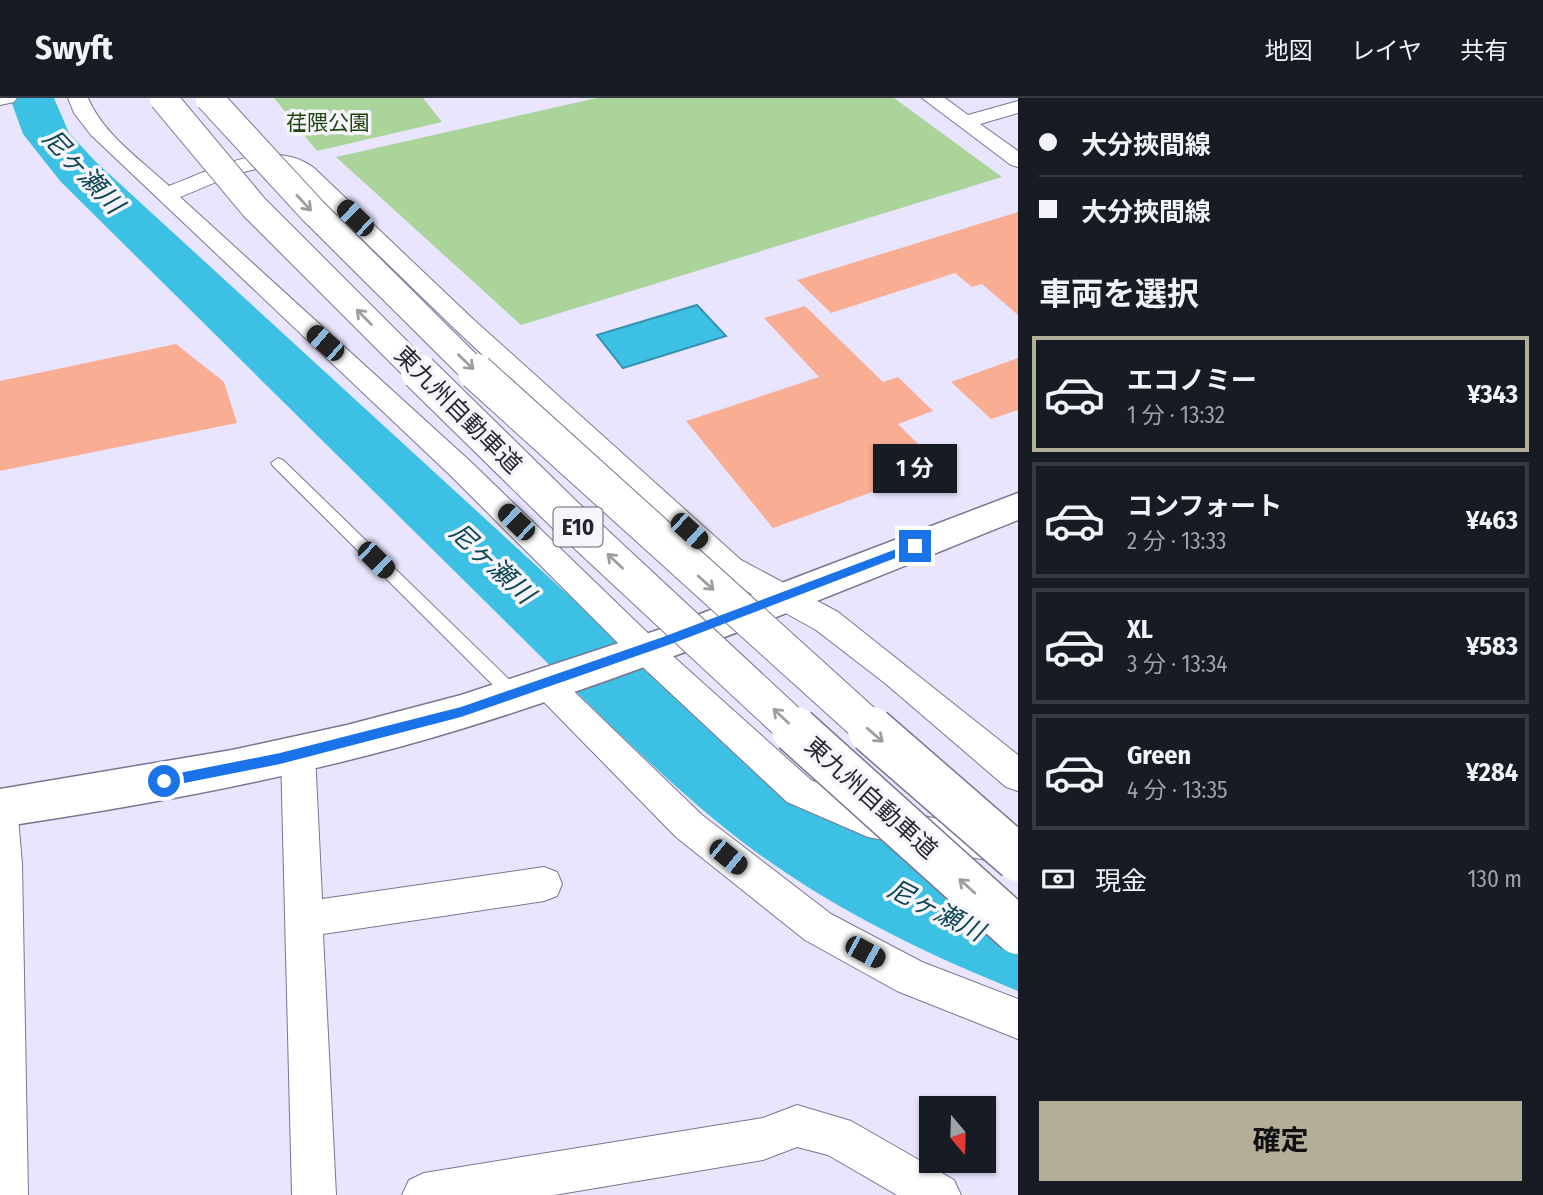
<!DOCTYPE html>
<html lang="ja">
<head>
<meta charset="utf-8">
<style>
	body { margin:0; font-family:"Fira Sans Condensed","Noto Sans JP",sans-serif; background:#20242c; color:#f1f3f6; height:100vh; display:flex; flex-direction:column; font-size:26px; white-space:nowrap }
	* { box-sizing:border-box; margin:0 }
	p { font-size:23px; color:#9ea1a6 }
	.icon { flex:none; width:38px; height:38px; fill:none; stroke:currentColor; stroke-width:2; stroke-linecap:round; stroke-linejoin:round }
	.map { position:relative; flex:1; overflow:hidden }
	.details { display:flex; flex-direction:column; background:#171b24; width:525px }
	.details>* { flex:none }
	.top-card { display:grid; align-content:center; height:154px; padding:0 21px; background:#171b24 }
	.needle { width:46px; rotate:161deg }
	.fabs { position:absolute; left:919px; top:998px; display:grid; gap:14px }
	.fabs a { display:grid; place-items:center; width:77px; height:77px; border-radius:0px; background:#171b24; box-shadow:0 2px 5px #0004; font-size:35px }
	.end { position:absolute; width:32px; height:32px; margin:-16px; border:9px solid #1a73e8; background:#fff; box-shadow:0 0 0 4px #fff }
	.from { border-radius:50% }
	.bubble { position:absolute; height:49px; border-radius:0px; background:#171b24; box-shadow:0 2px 5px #0004; font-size:23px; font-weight:700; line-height:49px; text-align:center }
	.car { position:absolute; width:21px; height:42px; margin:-21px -10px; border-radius:9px; box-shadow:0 0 5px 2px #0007; background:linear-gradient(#222 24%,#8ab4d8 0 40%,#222 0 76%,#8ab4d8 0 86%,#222 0) }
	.top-card b { display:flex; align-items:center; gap:24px; height:66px; font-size:26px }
	.top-card b+b { border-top:2px solid #363941 }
	.top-card i { width:18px; height:18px; background:#f1f3f6 }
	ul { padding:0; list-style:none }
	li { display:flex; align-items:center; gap:21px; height:116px; margin:0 14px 10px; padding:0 7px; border:4px solid #363941; border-radius:0px }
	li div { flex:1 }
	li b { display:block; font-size:26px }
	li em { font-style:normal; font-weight:700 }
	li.active { border-color:#b2ae98 }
	li>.icon { width:63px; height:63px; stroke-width:1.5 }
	h2 { padding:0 21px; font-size:32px; line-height:84px }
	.pay { display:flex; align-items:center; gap:18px; height:77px; padding:0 21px; font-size:26px }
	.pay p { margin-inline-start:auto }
	.button { display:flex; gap:14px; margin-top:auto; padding:14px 21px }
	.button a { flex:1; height:80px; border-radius:0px; background:#b2ae98; color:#111; font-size:28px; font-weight:700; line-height:80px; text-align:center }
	header { display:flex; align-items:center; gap:42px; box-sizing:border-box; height:98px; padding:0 35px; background:#171b24; border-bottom:2px solid #363941 }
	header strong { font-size:33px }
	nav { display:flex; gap:38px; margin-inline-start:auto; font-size:24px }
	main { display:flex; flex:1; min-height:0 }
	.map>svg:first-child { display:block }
	.green { fill:#aad49a }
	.water { fill:#3cc1e4; stroke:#3692ae; stroke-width:2 }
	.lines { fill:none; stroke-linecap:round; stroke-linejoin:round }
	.river { fill:#3cc1e4; fill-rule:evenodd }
	.building { fill:#f9ad93 }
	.lane-casing { stroke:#7a7591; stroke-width:2 }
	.street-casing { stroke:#7a7591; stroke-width:2 }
	.secondary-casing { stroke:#7a7591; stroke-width:3 }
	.lane { fill:#fff; fill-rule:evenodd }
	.street { fill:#fff; fill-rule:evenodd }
	.secondary { fill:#fff; fill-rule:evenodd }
	.highway-bridge-far2-casing { stroke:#7a7591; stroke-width:29; stroke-linecap:butt }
	.highway-bridge-far1-casing { stroke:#7a7591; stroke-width:38; stroke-linecap:butt }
	.highway-bridge-casing { stroke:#7a7591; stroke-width:49; stroke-linecap:butt }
	.highway-bridge-far2 { stroke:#fff; stroke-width:27 }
	.highway-bridge-far1 { stroke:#fff; stroke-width:36 }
	.highway-bridge { stroke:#fff; stroke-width:46 }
	.oneway { stroke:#9e9da2 }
	.route { fill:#1a73e8 }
	.labels { text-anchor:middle; stroke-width:7; stroke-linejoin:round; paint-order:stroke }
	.far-park-label { font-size:21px; fill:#214510; stroke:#f6f5fb }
	.shield { fill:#f6f5fb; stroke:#65636d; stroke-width:2 }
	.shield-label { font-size:23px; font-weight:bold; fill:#272530 }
	.street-label { font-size:24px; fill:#272530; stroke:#f6f5fb }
	.water-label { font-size:26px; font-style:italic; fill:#0d4655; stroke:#f6f5fb }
</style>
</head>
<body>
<header>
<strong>Swyft</strong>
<nav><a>地図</a><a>レイヤ</a><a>共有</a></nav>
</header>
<main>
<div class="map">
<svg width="1018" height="1097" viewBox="0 0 1018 1097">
	<rect width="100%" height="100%" fill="#e9e5fe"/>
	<path class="green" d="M274,0h149l19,24 -125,29z
		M597,0h297l108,79 -481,148 -185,-168z"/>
	<path class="water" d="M697,207l29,31 -103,32 -26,-33z"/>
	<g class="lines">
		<path class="river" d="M10,0h44l15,35 26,28 565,518c109,93 223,176 358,228v84c-92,-37 -181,-80 -262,-139 -53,-39 -101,-84 -148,-129l-547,-541 -38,-48z"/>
	</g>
	<path class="building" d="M1018,114v103l-36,-31 -10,3 -17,-14 -124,40 -34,-33z
		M805,208l78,76 15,-5 35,34 -35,13 43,43 -168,61 -87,-107 133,-44 -55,-59z
		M176,246l48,38 13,41 -237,48v-90z
		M1018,260v52l-27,9 -40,-37z"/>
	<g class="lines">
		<g class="lane-casing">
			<path id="lane" d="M278,360l5,2 237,230 2,5 -2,5 -6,2 -6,-2 -235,-234 -2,-3z"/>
		</g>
		<g class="street-casing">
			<path id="street" d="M0,0h17l-3,4 -14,3z
				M68,0h20c15,36 53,62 81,88 43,-16 103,-50 145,-18l160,152 267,240 97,52 180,143v36l-12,-4 -120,-103 -70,-54 -97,-54 -263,-246 -161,-156c-29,-20 -85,12 -115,23l291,265 184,178 156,140 60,26 130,25 13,4 4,10 -4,14 -13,4 -133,-26 -81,-35 -154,-144 -182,-182 -360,-341 -17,-22z
				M922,0h23l23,17 50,-14v12l-38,11 38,27v16l-7,-2z
				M546,573l11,4 145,140 129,99 91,48 96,37v40l-121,-48 -92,-51 -129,-103 -141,-144 -5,-9 5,-9z
				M298,641l12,5 5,10 7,145 222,-32 13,5 5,12 -5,12 -13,5 -221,33 13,261h-44l-11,-441 5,-10z
				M0,692l12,5 5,11 5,58 6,331h-28z
				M797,1007l54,16 103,59 7,15h-64l-69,-40 -31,-8 -34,13 -209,35h-152l7,-15 15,-7 339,-55z"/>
		</g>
		<g class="secondary-casing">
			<path id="secondary" d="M1018,395v27c-184,74 -367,151 -557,209 -151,46 -306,75 -461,98v-38l232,-39 115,-25 114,-30 197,-65z"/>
		</g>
		<use href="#lane" class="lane"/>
		<use href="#street" class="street"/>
		<use href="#secondary" class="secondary"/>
		<g class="highway-bridge-far2-casing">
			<path id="highway-bridge-far2" d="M163,0l91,109 167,167
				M209,0l104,113 164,163"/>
		</g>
		<g class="highway-bridge-far1-casing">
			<path id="highway-bridge-far1" d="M419,274l148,145 230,214
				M476,274l397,359"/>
		</g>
		<g class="highway-bridge-casing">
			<path id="highway-bridge" d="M795,632l223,201
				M871,632l147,128"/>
		</g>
		<use href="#highway-bridge-far2" class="highway-bridge-far2"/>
		<use href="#highway-bridge-far1" class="highway-bridge-far1"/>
		<use href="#highway-bridge" class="highway-bridge"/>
	</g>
	<defs><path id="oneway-shaft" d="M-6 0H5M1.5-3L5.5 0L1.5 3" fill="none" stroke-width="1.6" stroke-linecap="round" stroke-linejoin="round" transform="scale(1.75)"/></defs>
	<g class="oneway">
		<use href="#oneway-shaft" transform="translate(304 105) rotate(47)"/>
		<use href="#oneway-shaft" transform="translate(364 219) rotate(-135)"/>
		<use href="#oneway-shaft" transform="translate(466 264) rotate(44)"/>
		<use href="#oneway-shaft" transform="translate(615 463) rotate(-137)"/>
		<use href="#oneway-shaft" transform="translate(706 485) rotate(42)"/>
		<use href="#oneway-shaft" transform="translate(781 618) rotate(-137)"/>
		<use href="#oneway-shaft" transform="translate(875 637) rotate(41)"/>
		<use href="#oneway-shaft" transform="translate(967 788) rotate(-138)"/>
	</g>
	<path class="route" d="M915,444l4,1v6l-248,95 -210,73 -181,47 -116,23 -6,-6 6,-5 116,-23 181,-46 202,-70z"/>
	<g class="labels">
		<g class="far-park-label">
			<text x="328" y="32">荏隈公園</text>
		</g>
		<rect class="shield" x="553.5" y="409.5" width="49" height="39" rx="5"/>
		<g class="shield-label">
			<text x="578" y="437">E10</text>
		</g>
		<g class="street-label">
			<text transform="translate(458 312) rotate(45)" y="8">東九州自動車道</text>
			<text transform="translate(871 700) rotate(42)" y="8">東九州自動車道</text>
		</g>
		<g class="water-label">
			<text transform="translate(83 73) rotate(47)" y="9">尼ヶ瀬川</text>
			<text transform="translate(492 465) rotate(43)" y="9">尼ヶ瀬川</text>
			<text transform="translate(936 812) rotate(27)" y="9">尼ヶ瀬川</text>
		</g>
	</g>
</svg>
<div class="fabs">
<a><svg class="needle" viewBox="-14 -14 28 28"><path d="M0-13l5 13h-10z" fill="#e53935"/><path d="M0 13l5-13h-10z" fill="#9ea1a6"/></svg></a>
</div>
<i class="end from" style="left:164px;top:683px"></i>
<i class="end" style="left:915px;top:448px"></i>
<div class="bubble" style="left:873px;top:346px;width:84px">1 分</div>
<i class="car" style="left:355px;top:120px;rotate:314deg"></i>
<i class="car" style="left:325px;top:245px;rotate:311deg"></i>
<i class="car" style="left:516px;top:424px;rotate:314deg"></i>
<i class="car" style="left:689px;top:433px;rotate:132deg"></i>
<i class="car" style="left:376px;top:462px;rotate:134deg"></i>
<i class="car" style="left:728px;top:759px;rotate:129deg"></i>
<i class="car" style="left:865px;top:854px;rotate:118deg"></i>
</div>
<section class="details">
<div class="top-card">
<b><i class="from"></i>大分挾間線</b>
<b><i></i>大分挾間線</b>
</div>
<h2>車両を選択</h2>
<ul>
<li class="active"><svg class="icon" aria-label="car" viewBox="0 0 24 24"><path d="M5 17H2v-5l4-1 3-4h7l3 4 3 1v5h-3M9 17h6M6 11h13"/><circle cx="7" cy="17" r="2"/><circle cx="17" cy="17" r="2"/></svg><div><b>エコノミー</b><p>1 分 · 13:32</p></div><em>¥343</em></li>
<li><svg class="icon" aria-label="car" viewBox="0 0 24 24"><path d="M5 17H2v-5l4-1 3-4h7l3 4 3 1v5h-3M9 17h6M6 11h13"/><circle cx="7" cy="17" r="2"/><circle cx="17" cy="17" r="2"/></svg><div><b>コンフォート</b><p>2 分 · 13:33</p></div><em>¥463</em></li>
<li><svg class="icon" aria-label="car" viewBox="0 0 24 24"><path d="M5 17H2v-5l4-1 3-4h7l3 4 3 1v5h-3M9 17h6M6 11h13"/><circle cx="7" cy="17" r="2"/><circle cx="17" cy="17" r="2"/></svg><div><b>XL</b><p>3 分 · 13:34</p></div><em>¥583</em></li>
<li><svg class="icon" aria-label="car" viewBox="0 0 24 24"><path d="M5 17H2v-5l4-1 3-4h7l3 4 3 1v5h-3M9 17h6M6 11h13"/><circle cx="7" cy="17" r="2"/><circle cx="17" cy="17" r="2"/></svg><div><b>Green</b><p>4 分 · 13:35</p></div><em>¥284</em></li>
</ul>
<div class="pay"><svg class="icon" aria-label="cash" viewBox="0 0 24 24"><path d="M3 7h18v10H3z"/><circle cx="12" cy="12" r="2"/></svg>現金<p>130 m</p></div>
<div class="button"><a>確定</a></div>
</section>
</main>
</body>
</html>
